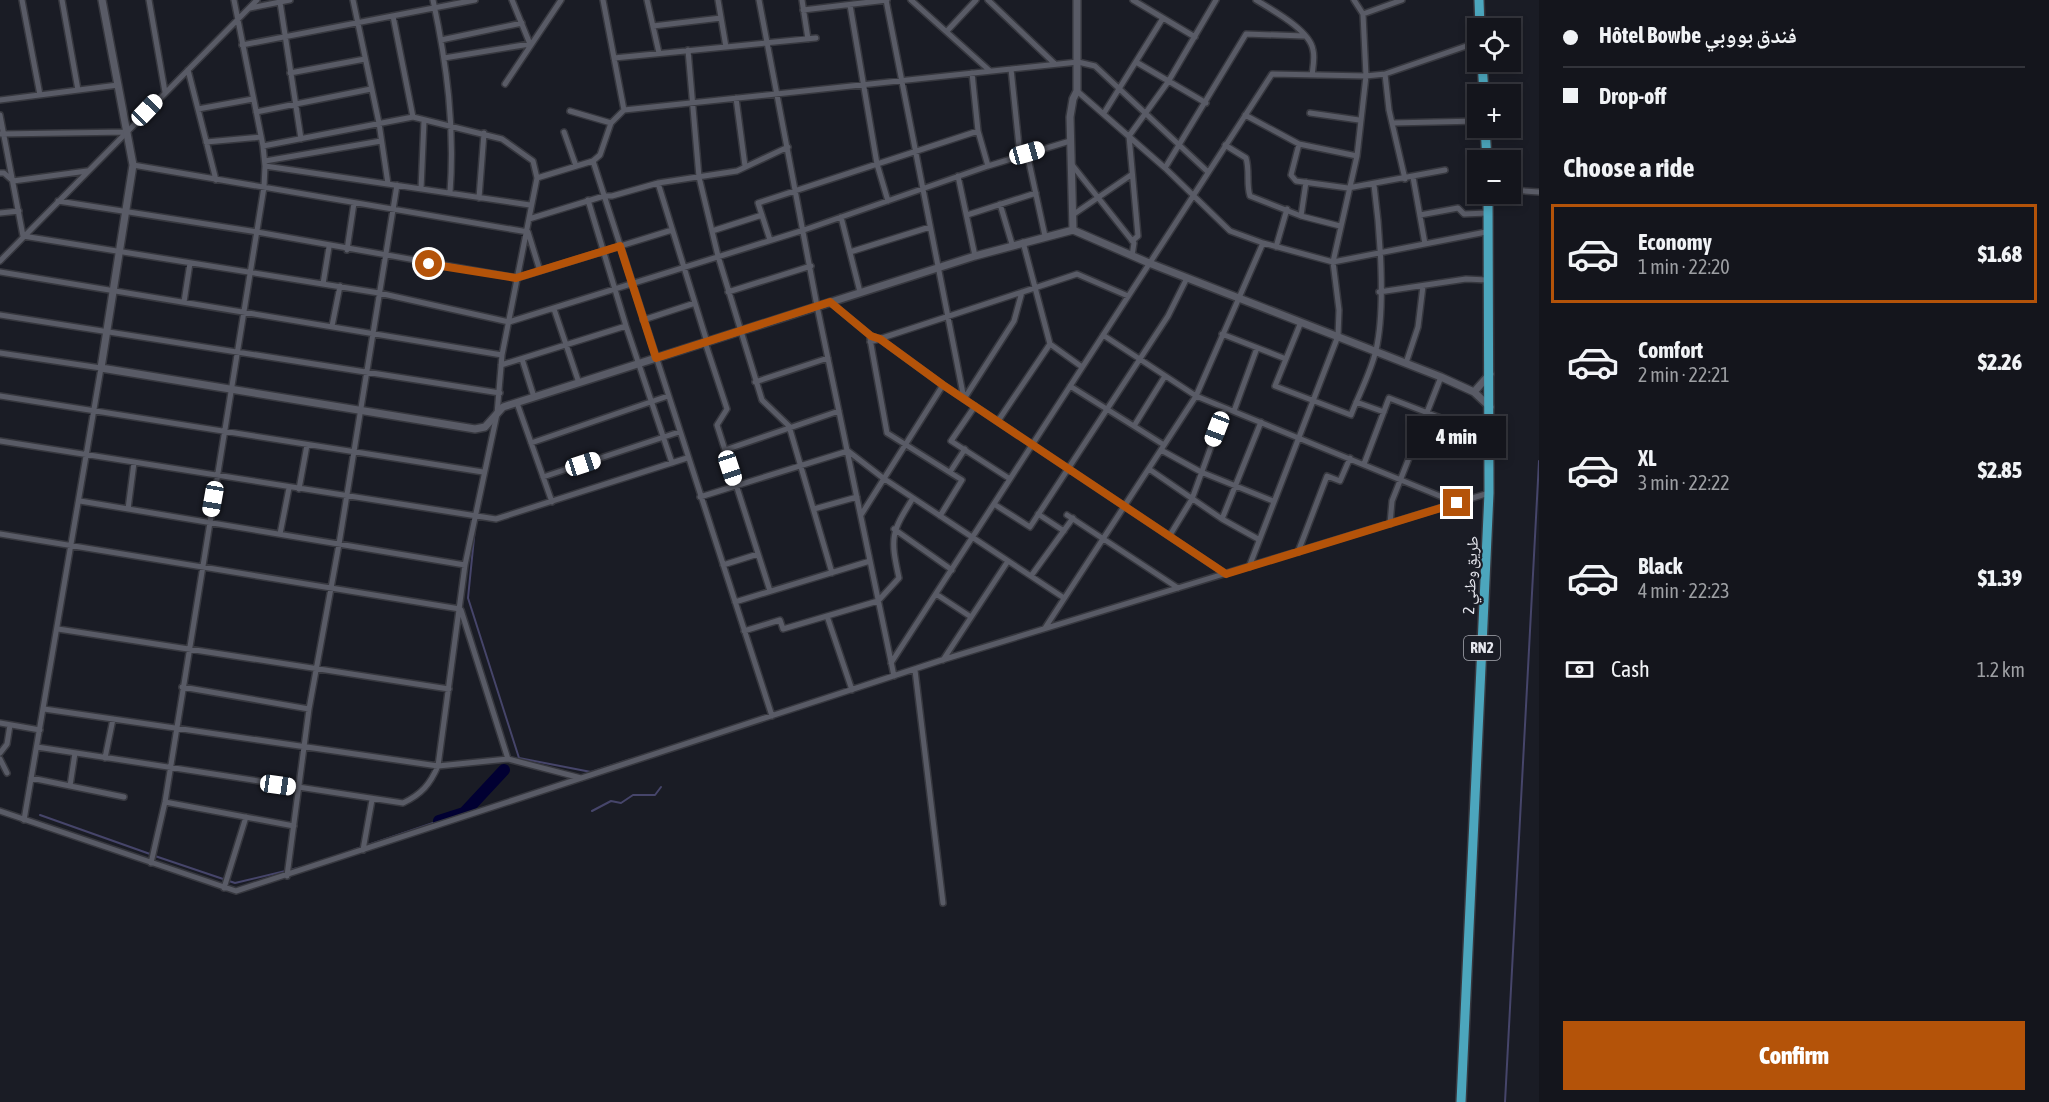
<!DOCTYPE html>
<html lang="en">
<head>
<meta charset="utf-8">
<style>
	body { margin:0; font-family:"Asap Condensed","Noto Naskh Arabic",sans-serif; background:#212229; color:#f1f3f6; height:100vh; display:flex; flex-direction:column; font-size:22px; white-space:nowrap }
	* { box-sizing:border-box; margin:0 }
	p { font-size:20px; color:#9d9fa3 }
	.icon { flex:none; width:33px; height:33px; fill:none; stroke:currentColor; stroke-width:2; stroke-linecap:round; stroke-linejoin:round }
	.map { position:relative; flex:1; overflow:hidden }
	.sheet { display:flex; flex-direction:column; background:#14151c; width:510px }
	.sheet>* { flex:none }
	.top-card { display:grid; align-content:center; height:132px; padding:0 24px; background:#14151c }
	.buttons { position:absolute; left:1467px; top:18px; display:grid; gap:12px }
	.buttons a { display:grid; place-items:center; width:54px; height:54px; border-radius:0px; background:#14151c; box-shadow:0 3px 9px #0003,0 0 0 2px #33343b; font-size:30px }
	.end { position:absolute; width:27px; height:27px; margin:-14px; border:8px solid #b45309; background:#fff; box-shadow:0 0 0 3px #fff }
	.from { border-radius:50% }
	.bubble { position:absolute; height:42px; border-radius:0px; background:#14151c; box-shadow:0 3px 9px #0003,0 0 0 2px #33343b; font-size:20px; font-weight:800; line-height:42px; text-align:center }
	.car { position:absolute; width:18px; height:36px; margin:-18px -9px; border-radius:8px; box-shadow:0 0 4px 2px #0007; background:linear-gradient(#fff 24%,#345 0 40%,#fff 0 76%,#345 0 86%,#fff 0) }
	.top-card b { display:flex; align-items:center; gap:21px; height:57px; font-size:22px }
	.top-card b+b { border-top:2px solid #33343b }
	.top-card i { width:15px; height:15px; background:#f1f3f6 }
	ul { padding:0; list-style:none }
	li { display:flex; align-items:center; gap:18px; height:99px; margin:0 12px 9px; padding:0 12px; border:3px solid transparent; border-radius:0px }
	li div { flex:1 }
	li b { display:block; font-size:22px }
	li em { font-style:normal; font-weight:800 }
	li.on { border-color:#b45309 }
	li>.icon { width:54px; height:54px; stroke-width:1.5 }
	h2 { padding:0 24px; font-size:27px; line-height:72px }
	.pay { display:flex; align-items:center; gap:15px; height:66px; padding:0 24px; font-size:22px }
	.pay p { margin-inline-start:auto }
	.button { display:flex; gap:12px; margin-top:auto; padding:12px 24px }
	.button a { flex:1; height:69px; border-radius:0px; background:#b45309; color:#fff; font-size:24px; font-weight:800; line-height:69px; text-align:center }
	main { display:flex; flex:1; min-height:0 }
	.map>svg:first-child { display:block }
	.lines { fill:none; stroke-linecap:round; stroke-linejoin:round }
	.stream { stroke:#46456a; stroke-width:2 }
	.river { stroke:#010032; stroke-width:12 }
	.minor-casing { stroke:#37383f; stroke-width:8 }
	.tertiary-casing { stroke:#37383f; stroke-width:10 }
	.trunk-casing { stroke:#37383f; stroke-width:12 }
	.minor { stroke:#595b66; stroke-width:5 }
	.tertiary { stroke:#595b66; stroke-width:7 }
	.trunk { stroke:#4ca6bd; stroke-width:9 }
	.route { stroke:#b45309; stroke-width:8 }
	.labels { text-anchor:middle; stroke-width:4.5; stroke-linejoin:round; paint-order:stroke }
	.shield { fill:#1a1c25; stroke:#a9aab2; stroke-width:1.5 }
	.shield-label { font-size:15px; font-weight:bold; fill:#e6e7ee }
	.street-label { font-size:16px; fill:#e6e7ee; stroke:#1a1c25 }
</style>
</head>
<body>
<main>
<div class="map">
<svg width="1539" height="1102" viewBox="0 0 1539 1102">
	<rect width="100%" height="100%" fill="#1a1c25"/>
	<g class="lines">
		<path class="stream" d="M475,528l-7,70 51,160 72,14 40,-13
			M592,811l19,-10 10,2 12,-8h22l6,-8
			M40,815l110,39
			M353,850l86,-29
			M155,856l80,27 67,-16
			M1505,1102l34,-641"/>
		<path class="river" d="M439,821l25,-8 40,-43"/>
		<g class="minor-casing">
			<path id="minor" d="M22,0l18,95
				M62,0l16,90
				M149,0l16,92
				M353,0l26,123 9,61
				M433,0c14,65 22,127 17,193
				M512,0l18,44
				M603,0l21,110
				M647,0l12,53
				M718,0l8,47
				M759,0l58,306 77,370
				M802,0l6,39
				M886,0l78,399
				M911,0l79,71
				M988,0l66,63
				M1133,0l62,37
				M1256,0c16,10 54,30 57,50 2,8 0,17 -1,25
				M280,2l21,137
				M850,5l27,159 11,37
				M250,8l40,-8
				M803,10l84,-10
				M1363,14l39,-14
				M393,16l20,101
				M653,26l68,-8
				M948,30l28,-30
				M441,40l81,-17
				M242,45l233,-45
				M688,50l11,127 19,79 44,144 27,26 43,147
				M444,58l86,-14
				M614,58l202,-20
				M1136,62l70,41
				M1011,69l9,87
				M188,70l28,110
				M290,73l75,-14
				M972,73l6,58 10,35
				M1385,74l4,36 16,69
				M505,84l56,-84
				M1077,91l88,77 65,63 33,12 70,19 153,-30
				M736,98l9,68
				M0,100l118,-15
				M198,109l55,-10
				M570,111l41,12
				M256,112l115,-23
				M1104,113l59,-95
				M1310,113l49,7
				M0,115l23,121 356,57 130,29 295,-92 184,-64 82,-25
				M1245,115l54,29 58,12
				M1392,123l86,-2
				M564,132l12,34
				M0,134l127,-2
				M206,142l55,-5
				M1299,144l-8,31 5,6 52,7 97,-18
				M1225,145l21,13c4,13 0,26 4,38l51,20 39,10
				M1027,153l18,83
				M265,161l116,-20
				M593,161l179,555
				M133,165l395,67 12,39
				M265,166l265,39
				M1073,166l61,77 -2,13
				M1165,168l81,-134 58,2
				M0,173h4l9,8 74,-10
				M958,176l17,80
				M1413,177l12,67
				M537,178l56,-17 7,-6 11,-32 13,-13 454,-48 17,4 113,106
				M658,183l49,159
				M421,189l3,-68
				M1510,190l29,2
				M479,198l5,-65
				M588,200l38,126 46,137
				M58,201l199,31 260,46 155,-48
				M1000,204l12,40
				M0,213l19,-2
				M1074,214l57,-39
				M967,215l69,-22
				M1420,215l38,-7 6,6 23,-1
				M1301,216l5,-34
				M841,217l19,75
				M529,219l75,-23h8l46,-13 79,-12 51,-24
				M712,231l50,-16
				M770,240l-12,-37 220,-72
				M1132,241l6,-5 -9,-100 39,-54 48,-82
				M1023,242l27,102 32,23
				M1276,247l11,-38
				M347,250l7,-47
				M850,252l80,-25
				M0,261l257,-261
				M0,272l502,83
				M323,284l6,-37
				M728,292l83,-26
				M1379,292l87,-13 21,1
				M184,302l6,-39
				M830,302l41,34 9,3 63,46 283,189
				M554,309l25,74
				M0,315l500,78
				M643,320l52,-17
				M1301,322l-26,64 76,29c8,-21 20,-43 25,-65 10,-43 4,-120 -2,-165
				M332,326l8,-40
				M1222,334l64,25
				M1103,335l93,61 261,107
				M870,339l17,94 75,47 -22,36
				M705,342l22,67 -10,16 53,166
				M870,342l207,-68 51,22
				M0,353l101,15 -77,452
				M522,359l12,38
				M1406,363l12,-36 5,-41
				M501,365l125,-39
				M755,382l73,-24
				M1070,386l94,59
				M0,396l483,76
				M964,399l50,-78 8,-29
				M1356,402l28,10
				M517,403l35,99
				M975,406l-24,35 59,38
				M1234,411l23,-63
				M998,421l52,-77
				M1134,426l31,-50
				M0,441l496,78 191,-61
				M531,443l137,-47
				M725,450l114,-39
				M1161,450l40,22 72,29
				M1364,464l25,-66 101,39
				M1149,469l73,50 36,20
				M950,472l15,-23
				M543,477l136,-45
				M299,489l8,-44
				M700,497l148,-46 35,27 181,120
				M80,501l385,64
				M994,504l36,23 138,-211 19,-38
				M128,509l6,-46
				M814,509l43,-12
				M1038,514l26,17
				M861,515l82,-130
				M1067,515l111,73
				M1222,519l39,-97
				M1390,524l2,-23 49,-124
				M894,529l58,41
				M0,534l460,75
				M280,534l9,-46
				M1170,535l22,-36 33,-91
				M1298,552l29,-76 13,5 10,-23
				M723,565l35,-11
				M1249,567l89,-231 1,-26 -6,-48 24,-106 9,-80 -3,-62 -9,-14
				M1031,576l42,-58
				M936,594l35,23
				M735,602l135,-41
				M461,610l47,149
				M827,616l25,74
				M1045,628l151,-232 67,-153
				M58,629l391,60
				M744,631l36,-11 3,9 95,-28 21,-23c-9,-41 -8,-45 14,-80
				M943,660l65,-99
				M891,663l381,-589 94,2 19,-2 93,-32
				M915,670l28,233
				M182,687l127,22
				M44,709l394,57 70,-7 73,19
				M0,723l40,7
				M37,747l366,56c19,-9 27,-19 35,-37l27,-201 32,-151 5,-59 35,-177 -4,-17 -31,-22 -89,-22 -150,29
				M0,753l7,-9 3,-19
				M105,758l8,-39
				M0,759l7,14
				M31,778l93,19
				M70,786l5,-33
				M165,802l129,24
				M0,811l236,80 706,-231 547,-167
				M363,850l9,-50
				M151,863l14,-61 99,-615 1,-21 -2,-20 -29,-146
				M287,876l22,-167 30,-165 58,-359
				M224,888l22,-71"/>
		</g>
		<g class="tertiary-casing">
			<path id="tertiary" d="M102,0l31,165 -32,203 374,61 10,-2 18,-20 472,-151 98,-26 76,33 292,114 33,15 16,15
				M1073,230l-3,-113 3,-18 4,-8v-91
				M1474,392l16,-18"/>
		</g>
		<g class="trunk-casing">
			<path id="trunk" d="M1479,0l1,28
				M1482,62l2,32
				M1485,128l2,32
				M1461,1102l28,-609 -1,-299"/>
		</g>
		<use href="#minor" class="minor"/>
		<use href="#tertiary" class="tertiary"/>
		<use href="#trunk" class="trunk"/>
	</g>
	<g class="lines">
		<path class="route" d="M429,264l87,14 104,-32 36,112 174,-56 41,34 9,3 63,46 283,189 231,-71"/>
	</g>
	<g class="labels">
		<rect class="shield" x="1464" y="636" width="36" height="24" rx="4.5"/>
		<g class="shield-label">
			<text x="1482" y="653">RN2</text>
		</g>
		<g class="street-label">
			<text transform="translate(1470 575) rotate(-87)" y="6">طريق وطني 2</text>
		</g>
	</g>
</svg>
<div class="buttons">
<a><svg class="icon" aria-label="locate" viewBox="0 0 24 24"><circle cx="12" cy="12" r="6"/><path d="M12 2v4M12 18v4M2 12h4M18 12h4"/></svg></a>
<a>+</a>
<a>−</a>
</div>
<i class="end from" style="left:429px;top:264px"></i>
<i class="end" style="left:1457px;top:503px"></i>
<div class="bubble" style="left:1407px;top:416px;width:99px">4 min</div>
<i class="car" style="left:147px;top:110px;rotate:44deg"></i>
<i class="car" style="left:1027px;top:153px;rotate:74deg"></i>
<i class="car" style="left:1217px;top:429px;rotate:201deg"></i>
<i class="car" style="left:583px;top:464px;rotate:72deg"></i>
<i class="car" style="left:730px;top:468px;rotate:162deg"></i>
<i class="car" style="left:213px;top:499px;rotate:190deg"></i>
<i class="car" style="left:278px;top:785px;rotate:98deg"></i>
</div>
<section class="sheet">
<div class="top-card">
<b><i class="from"></i>Hôtel Bowbe فندق بووبي</b>
<b><i></i>Drop-off</b>
</div>
<h2>Choose a ride</h2>
<ul>
<li class="on"><svg class="icon" aria-label="car" viewBox="0 0 24 24"><path d="M5 17H2v-5l4-1 3-4h7l3 4 3 1v5h-3M9 17h6M6 11h13"/><circle cx="7" cy="17" r="2"/><circle cx="17" cy="17" r="2"/></svg><div><b>Economy</b><p>1 min · 22:20</p></div><em>$1.68</em></li>
<li><svg class="icon" aria-label="car" viewBox="0 0 24 24"><path d="M5 17H2v-5l4-1 3-4h7l3 4 3 1v5h-3M9 17h6M6 11h13"/><circle cx="7" cy="17" r="2"/><circle cx="17" cy="17" r="2"/></svg><div><b>Comfort</b><p>2 min · 22:21</p></div><em>$2.26</em></li>
<li><svg class="icon" aria-label="car" viewBox="0 0 24 24"><path d="M5 17H2v-5l4-1 3-4h7l3 4 3 1v5h-3M9 17h6M6 11h13"/><circle cx="7" cy="17" r="2"/><circle cx="17" cy="17" r="2"/></svg><div><b>XL</b><p>3 min · 22:22</p></div><em>$2.85</em></li>
<li><svg class="icon" aria-label="car" viewBox="0 0 24 24"><path d="M5 17H2v-5l4-1 3-4h7l3 4 3 1v5h-3M9 17h6M6 11h13"/><circle cx="7" cy="17" r="2"/><circle cx="17" cy="17" r="2"/></svg><div><b>Black</b><p>4 min · 22:23</p></div><em>$1.39</em></li>
</ul>
<div class="pay"><svg class="icon" aria-label="cash" viewBox="0 0 24 24"><path d="M3 7h18v10H3z"/><circle cx="12" cy="12" r="2"/></svg>Cash<p>1.2 km</p></div>
<div class="button"><a>Confirm</a></div>
</section>
</main>
</body>
</html>
